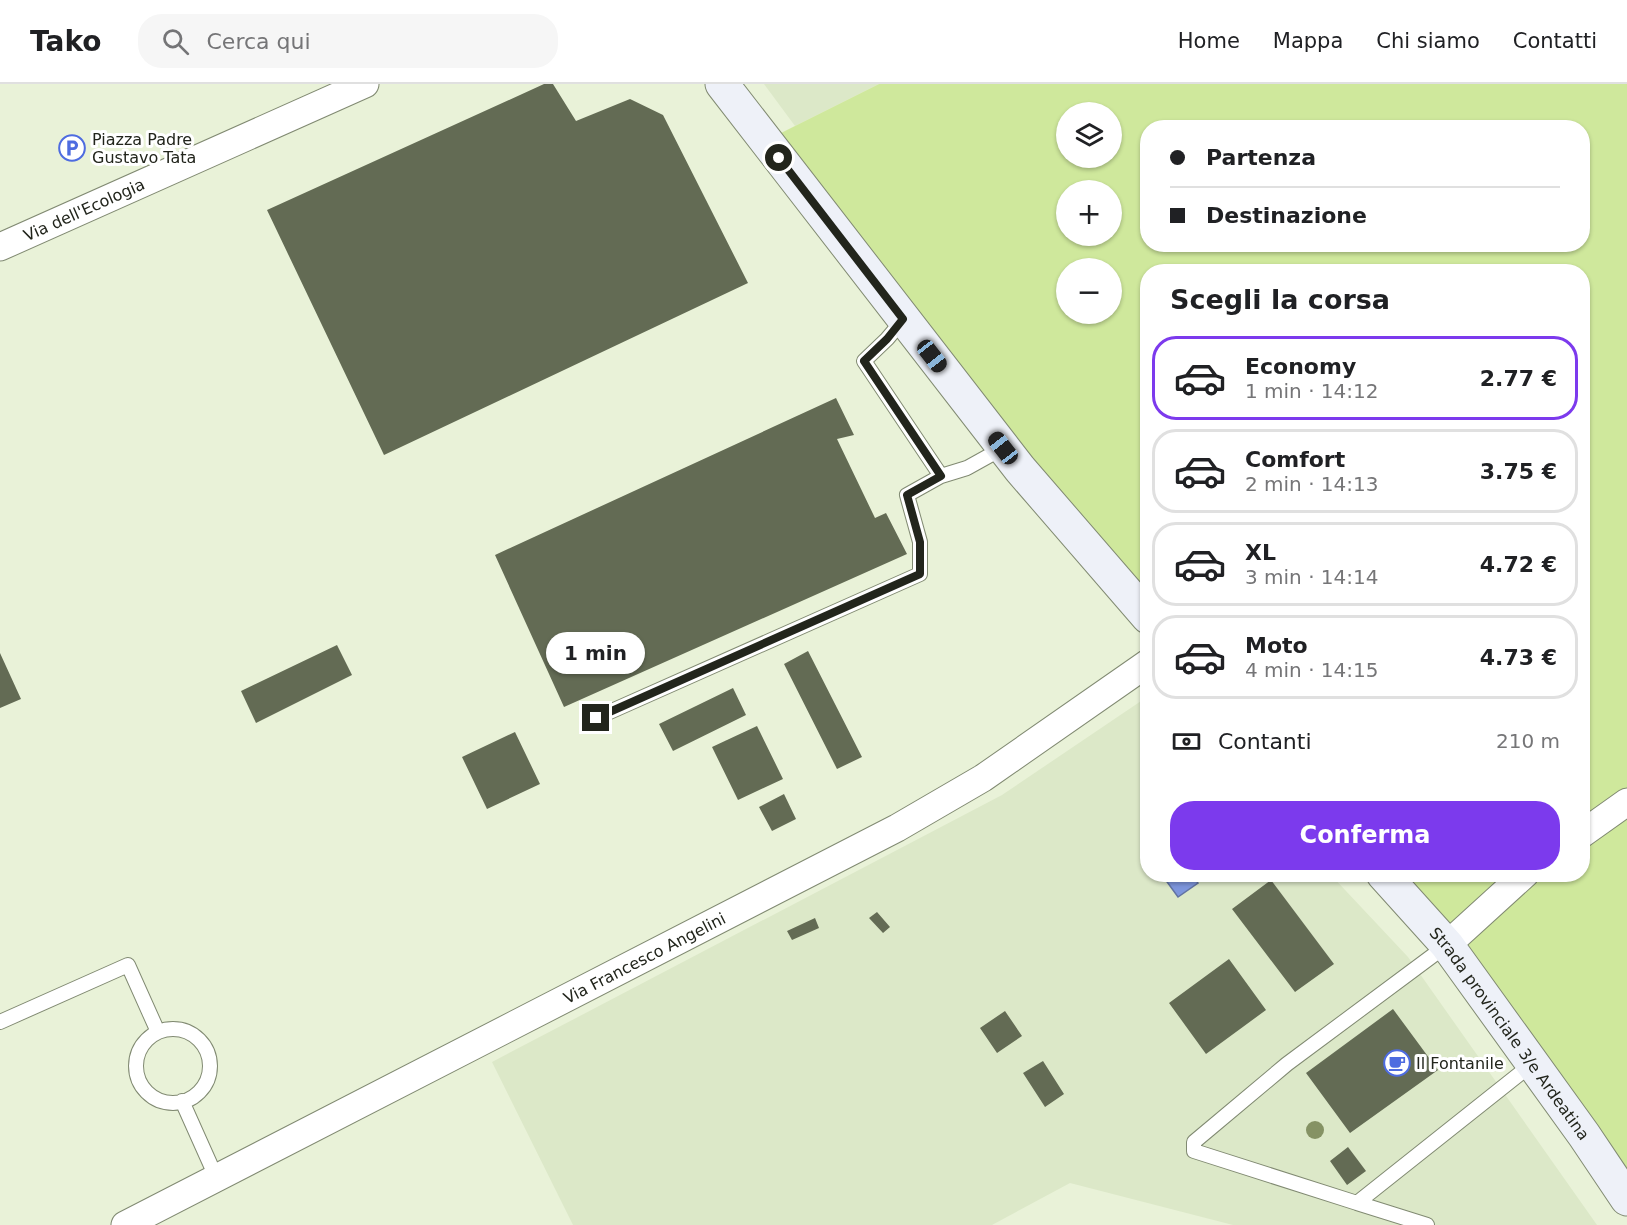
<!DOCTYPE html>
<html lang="it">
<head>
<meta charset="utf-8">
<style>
	body { margin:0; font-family:"DejaVu Sans",sans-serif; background:#f6f6f6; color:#202124; height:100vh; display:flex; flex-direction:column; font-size:22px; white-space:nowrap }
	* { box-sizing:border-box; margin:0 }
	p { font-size:20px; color:#757577 }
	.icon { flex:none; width:33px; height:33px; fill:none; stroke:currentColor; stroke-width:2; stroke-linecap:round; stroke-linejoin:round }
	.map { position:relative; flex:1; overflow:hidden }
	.drawer { position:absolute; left:1140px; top:180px; width:450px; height:618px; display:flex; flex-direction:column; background:#fff; border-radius:24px; box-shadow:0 2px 4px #0004 }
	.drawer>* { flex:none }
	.top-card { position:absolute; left:1140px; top:36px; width:450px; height:132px; border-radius:24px; box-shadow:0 2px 4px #0004; display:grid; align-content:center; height:132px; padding:0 30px; background:#fff }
	.controls { position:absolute; left:1056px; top:18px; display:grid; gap:12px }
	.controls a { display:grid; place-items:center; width:66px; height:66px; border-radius:50%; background:#fff; box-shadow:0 2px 4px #0004; font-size:30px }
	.end { position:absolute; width:27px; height:27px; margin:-14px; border:8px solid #22251c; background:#fff; box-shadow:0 0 0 3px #fff }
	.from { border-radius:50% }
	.bubble { position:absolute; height:42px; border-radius:21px; background:#fff; box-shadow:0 2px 4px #0004; font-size:20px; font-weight:800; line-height:42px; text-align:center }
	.car { position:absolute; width:18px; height:36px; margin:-18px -9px; border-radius:8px; box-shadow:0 0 4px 2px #0007; background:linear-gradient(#222 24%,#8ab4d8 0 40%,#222 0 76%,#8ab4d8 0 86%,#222 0) }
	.top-card b { display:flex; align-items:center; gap:21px; height:57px; font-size:22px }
	.top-card b+b { border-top:2px solid #e0e0e0 }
	.top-card i { width:15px; height:15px; background:#202124 }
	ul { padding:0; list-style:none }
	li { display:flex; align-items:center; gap:18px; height:84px; margin:0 12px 9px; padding:0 18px; border:3px solid #e0e0e0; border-radius:24px }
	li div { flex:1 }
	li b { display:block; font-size:22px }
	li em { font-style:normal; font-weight:800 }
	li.on { border-color:#7c3aed }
	li>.icon { width:54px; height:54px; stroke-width:1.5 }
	h2 { padding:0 30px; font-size:27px; line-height:72px }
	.pay { display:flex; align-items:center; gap:15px; height:66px; padding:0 30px; font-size:22px }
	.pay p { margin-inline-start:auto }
	.cta { display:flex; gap:12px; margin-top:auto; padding:12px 30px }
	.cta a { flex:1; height:69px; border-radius:24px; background:#7c3aed; color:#fff; font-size:24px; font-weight:800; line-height:69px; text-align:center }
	header { display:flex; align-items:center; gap:36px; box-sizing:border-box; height:84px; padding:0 30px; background:#fff; border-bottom:2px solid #e0e0e0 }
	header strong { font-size:28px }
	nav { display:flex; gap:33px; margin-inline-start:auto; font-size:21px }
	.search { width:420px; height:54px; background:#f6f6f6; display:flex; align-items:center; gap:15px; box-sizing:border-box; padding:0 21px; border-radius:24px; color:#757577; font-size:22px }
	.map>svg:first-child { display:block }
	.built { fill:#dce8c8 }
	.green { fill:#cfe89c; fill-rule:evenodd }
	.water { fill:#7d95dc; stroke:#6273a2; stroke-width:1.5 }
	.building { fill:#636b54 }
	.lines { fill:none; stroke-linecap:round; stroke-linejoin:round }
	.service-casing { stroke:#818a72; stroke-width:16 }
	.minor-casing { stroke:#818a72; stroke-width:29 }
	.secondary-casing { stroke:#818a72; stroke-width:35 }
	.service { stroke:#fff; stroke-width:14 }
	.minor { stroke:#fff; stroke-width:27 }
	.secondary { stroke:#eef1f8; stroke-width:33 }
	.tree { fill:#859264 }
	.route { stroke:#22251c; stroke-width:8 }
	.labels { text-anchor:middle; stroke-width:6; stroke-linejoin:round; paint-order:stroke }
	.poi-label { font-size:16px; fill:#22251c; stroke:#fff; text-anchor:start }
	.street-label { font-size:16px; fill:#22251c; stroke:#fff }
</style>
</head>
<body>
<header>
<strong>Tako</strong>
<div class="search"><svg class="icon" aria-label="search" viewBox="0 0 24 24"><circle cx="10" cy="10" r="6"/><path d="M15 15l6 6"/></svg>Cerca qui</div>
<nav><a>Home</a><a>Mappa</a><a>Chi siamo</a><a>Contatti</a></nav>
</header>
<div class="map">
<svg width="1627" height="1141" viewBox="0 0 1627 1141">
	<rect width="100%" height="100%" fill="#e9f2d8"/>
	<path class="built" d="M764,0h115l-84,42z
		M1147,613l1,177 183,1 77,82 189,268h-364l-163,-42 -78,42h-419l-81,-163 510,-267z"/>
	<path class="green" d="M879,0h748v1116l-245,-325 200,-1v-602h-434l-1,345 -382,-476zM1066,28h46v46h-46zM1148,44h434v116h-434zM1066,106h46v46h-46zM1066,184h46v46h-46z"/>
	<path class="water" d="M1162,791h30l6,8 -20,14z"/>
	<path class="building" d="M544,0h9l23,37 54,-22 33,16 85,168 -364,172 -117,-245z
		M836,314l18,37 -17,4 38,79 11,-5 21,41 -343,153 -69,-152z
		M337,561l15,30 -96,48 -15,-32z
		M808,567l54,106 -25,12 -53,-105z
		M0,569l21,46 -21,9z
		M733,604l13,27 -73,36 -14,-27z
		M757,642l26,53 -45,21 -26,-53z
		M515,648l25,52 -53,25 -25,-52z
		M784,710l12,25 -24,12 -13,-24z
		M1271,796l63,84 -39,28 -63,-83z
		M877,828l13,15 -7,6 -14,-15z
		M815,834l4,10 -27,12 -5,-9z
		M1229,875l37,51 -60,44 -37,-51z
		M1393,925l45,61 -88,63 -44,-60z
		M1005,927l17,25 -25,17 -17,-25z
		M1043,977l21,33 -19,13 -22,-34z
		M1348,1063l18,24 -19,14 -17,-24z"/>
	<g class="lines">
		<g class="service-casing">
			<path id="service" d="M904,235l-17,20 -23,22 77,115 26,-8 36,-20
				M596,634l324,-144v-32l-13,-47 34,-19
				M1447,861l-160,119 -93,78v9l163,52 175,-139
				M0,938l128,-57 30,67
				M136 982a37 37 0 1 1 74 0a37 37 0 1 1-74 0Z
				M182,1017l34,76
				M1357,1119l70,22"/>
		</g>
		<g class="minor-casing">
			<g id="minor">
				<path id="s1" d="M0,163l365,-163"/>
				<path d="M1582,750l45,-32"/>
				<path d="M1447,861l78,-71"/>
				<path id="s2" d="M125,1141l772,-397 86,-50 165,-115"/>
			</g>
		</g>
		<g class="secondary-casing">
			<g id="secondary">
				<path d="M722,0l298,385 128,148"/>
				<path id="s3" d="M1383,790l64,71 137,190 43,64"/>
			</g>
		</g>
		<use href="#service" class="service"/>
		<use href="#minor" class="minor"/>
		<use href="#secondary" class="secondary"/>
	</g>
	<circle class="tree" cx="1315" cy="1046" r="9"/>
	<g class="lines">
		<path class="route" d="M596,634l324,-144v-32l-13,-47 34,-19 -77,-115 23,-22 16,-20 -124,-161"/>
	</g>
	<defs>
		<g id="parking-ring" transform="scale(1.35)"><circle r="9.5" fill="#fff" stroke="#4e6ce0" stroke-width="1.5"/><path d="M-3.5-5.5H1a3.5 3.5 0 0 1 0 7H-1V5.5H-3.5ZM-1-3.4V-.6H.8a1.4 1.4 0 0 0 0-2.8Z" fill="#4e6ce0"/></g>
		<g id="cafe-ring" transform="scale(1.35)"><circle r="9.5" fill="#fff" stroke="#4e6ce0" stroke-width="1.5"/><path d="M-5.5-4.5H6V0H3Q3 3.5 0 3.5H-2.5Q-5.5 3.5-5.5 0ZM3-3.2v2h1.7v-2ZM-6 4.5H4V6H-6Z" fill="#4e6ce0"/></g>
	</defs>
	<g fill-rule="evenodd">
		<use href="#parking-ring" x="72" y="64"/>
		<use href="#cafe-ring" x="1397" y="979"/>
	</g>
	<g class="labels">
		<g class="poi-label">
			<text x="92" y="61">Piazza Padre<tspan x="92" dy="18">Gustavo Tata</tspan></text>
			<text x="1416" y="985">Il Fontanile</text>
		</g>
		<g class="street-label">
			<text dy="6" stroke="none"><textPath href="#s1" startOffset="92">Via dell'Ecologia</textPath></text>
			<text dy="6" stroke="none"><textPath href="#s2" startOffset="584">Via Francesco Angelini</textPath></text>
			<text dy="6" stroke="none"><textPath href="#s3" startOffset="204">Strada provinciale 3/e Ardeatina</textPath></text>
		</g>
	</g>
</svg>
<div class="controls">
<a><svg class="icon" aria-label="layers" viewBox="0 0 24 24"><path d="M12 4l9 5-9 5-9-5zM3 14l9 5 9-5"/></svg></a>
<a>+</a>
<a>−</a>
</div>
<i class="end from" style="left:779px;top:74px"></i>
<i class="end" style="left:596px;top:634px"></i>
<div class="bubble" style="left:546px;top:548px;width:99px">1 min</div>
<i class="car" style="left:932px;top:272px;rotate:142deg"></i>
<i class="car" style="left:1003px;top:364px;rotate:322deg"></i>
<div class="top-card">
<b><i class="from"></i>Partenza</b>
<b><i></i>Destinazione</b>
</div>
<section class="drawer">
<h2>Scegli la corsa</h2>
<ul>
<li class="on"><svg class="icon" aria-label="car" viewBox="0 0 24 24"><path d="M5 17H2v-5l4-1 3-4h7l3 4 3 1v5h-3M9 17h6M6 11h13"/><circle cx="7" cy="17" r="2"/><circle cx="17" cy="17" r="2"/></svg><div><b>Economy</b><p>1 min · 14:12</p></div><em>2.77 €</em></li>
<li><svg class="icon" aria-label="car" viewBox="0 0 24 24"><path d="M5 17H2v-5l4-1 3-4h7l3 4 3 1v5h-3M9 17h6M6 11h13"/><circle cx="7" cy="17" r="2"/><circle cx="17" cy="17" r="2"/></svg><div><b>Comfort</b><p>2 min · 14:13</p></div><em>3.75 €</em></li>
<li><svg class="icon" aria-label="car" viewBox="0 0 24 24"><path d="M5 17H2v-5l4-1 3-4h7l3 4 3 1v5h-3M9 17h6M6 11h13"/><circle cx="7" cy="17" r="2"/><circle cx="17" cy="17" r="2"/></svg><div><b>XL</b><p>3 min · 14:14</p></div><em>4.72 €</em></li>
<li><svg class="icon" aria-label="car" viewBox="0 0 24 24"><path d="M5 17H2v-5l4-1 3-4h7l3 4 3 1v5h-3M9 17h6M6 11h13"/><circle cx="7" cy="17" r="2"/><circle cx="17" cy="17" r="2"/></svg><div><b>Moto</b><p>4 min · 14:15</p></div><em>4.73 €</em></li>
</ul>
<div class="pay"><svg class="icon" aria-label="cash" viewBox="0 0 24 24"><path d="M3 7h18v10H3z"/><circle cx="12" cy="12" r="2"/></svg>Contanti<p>210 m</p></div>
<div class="cta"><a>Conferma</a></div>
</section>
</div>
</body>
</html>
